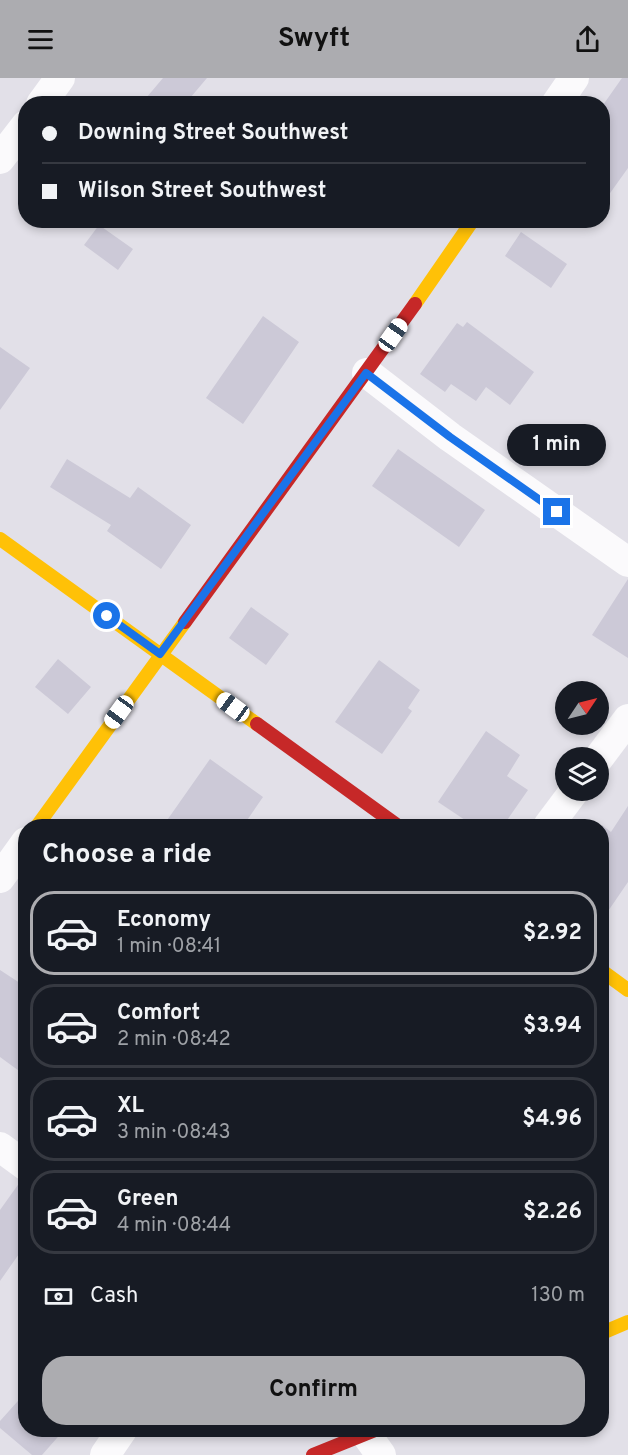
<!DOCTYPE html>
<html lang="en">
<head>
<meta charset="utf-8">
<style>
	body { margin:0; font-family:Overpass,sans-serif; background:#242831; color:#f1f3f6; height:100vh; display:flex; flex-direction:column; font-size:22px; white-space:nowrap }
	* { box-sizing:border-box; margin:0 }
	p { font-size:20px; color:#9ea1a6 }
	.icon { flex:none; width:33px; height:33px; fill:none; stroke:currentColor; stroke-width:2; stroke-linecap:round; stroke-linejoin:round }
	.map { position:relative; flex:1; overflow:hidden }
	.sheet { position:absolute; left:18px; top:741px; width:591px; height:618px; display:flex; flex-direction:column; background:#171b24; border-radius:24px; box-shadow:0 3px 9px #0003 }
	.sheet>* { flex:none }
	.guide { position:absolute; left:18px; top:18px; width:592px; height:132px; border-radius:24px; box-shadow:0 3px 9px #0003; display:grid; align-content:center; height:132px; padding:0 24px; background:#171b24 }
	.needle { width:39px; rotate:55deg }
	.fabs { position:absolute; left:555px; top:603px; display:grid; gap:12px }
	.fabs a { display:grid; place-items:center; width:54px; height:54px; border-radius:50%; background:#171b24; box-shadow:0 3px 9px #0003; font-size:30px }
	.end { position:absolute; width:27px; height:27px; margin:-14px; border:8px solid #1a73e8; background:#fff; box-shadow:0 0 0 3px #fff }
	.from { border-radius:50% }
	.bubble { position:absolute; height:42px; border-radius:21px; background:#171b24; box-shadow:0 3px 9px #0003; font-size:20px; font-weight:700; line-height:42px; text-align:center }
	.car { position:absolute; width:18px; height:36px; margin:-18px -9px; border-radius:8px; box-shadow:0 0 4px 2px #0007; background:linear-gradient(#fff 24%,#345 0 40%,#fff 0 76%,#345 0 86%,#fff 0) }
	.guide b { display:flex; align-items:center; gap:21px; height:57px; font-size:22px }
	.guide b+b { border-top:2px solid #363941 }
	.guide i { width:15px; height:15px; background:#f1f3f6 }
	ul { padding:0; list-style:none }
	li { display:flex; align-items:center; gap:18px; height:84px; margin:0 12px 9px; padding:0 12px; border:3px solid #363941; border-radius:24px }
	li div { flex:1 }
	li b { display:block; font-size:22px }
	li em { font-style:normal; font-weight:700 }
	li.on { border-color:#acacb0 }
	li>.icon { width:54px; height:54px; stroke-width:1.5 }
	h2 { padding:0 24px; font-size:27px; line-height:72px }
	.pay { display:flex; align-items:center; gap:15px; height:66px; padding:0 24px; font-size:22px }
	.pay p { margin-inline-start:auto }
	.cta { display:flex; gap:12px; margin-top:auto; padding:12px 24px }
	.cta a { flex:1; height:69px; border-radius:24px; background:#acacb0; color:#111; font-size:24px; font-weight:700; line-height:69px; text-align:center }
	header { display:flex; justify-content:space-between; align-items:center; height:78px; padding:0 24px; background:#acacb0; color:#111; font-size:27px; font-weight:700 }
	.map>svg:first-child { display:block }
	.building { fill:#ccc9d7 }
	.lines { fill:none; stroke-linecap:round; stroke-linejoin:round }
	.street { stroke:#fbfafc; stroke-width:30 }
	.slow { stroke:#ffc107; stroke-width:14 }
	.jam { stroke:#c62828; stroke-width:14 }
	.route { stroke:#1a73e8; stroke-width:8 }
</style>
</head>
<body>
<header><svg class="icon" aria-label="menu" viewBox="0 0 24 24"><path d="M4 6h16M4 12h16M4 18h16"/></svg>Swyft<svg class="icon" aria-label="share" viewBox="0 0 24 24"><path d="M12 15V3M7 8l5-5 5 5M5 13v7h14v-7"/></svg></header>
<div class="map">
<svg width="628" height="1377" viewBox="0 0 628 1377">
	<rect width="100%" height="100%" fill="#e2e0e8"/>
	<path class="building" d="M163,0h44l-22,26h-44z
		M622,0h6v90l-25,35v-98z
		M99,147l34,24 -15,21 -34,-25z
		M521,154l46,32 -16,24 -46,-32z
		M263,238l36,26 -56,82 -37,-26z
		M467,244l67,50 -24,33 -24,-18 -10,14 -25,-17 -6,8 -25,-18 37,-51 6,4z
		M0,269l30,21 -30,42z
		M398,371l87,61 -26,37 -87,-61z
		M67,381l63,39 8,-11 53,38 -30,44 -54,-38 4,-6 -61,-38z
		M628,501v79l-36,-23z
		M251,529l38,27 -23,31 -37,-27z
		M58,581l33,28 -23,27 -33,-27z
		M379,582l41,30 -12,18 4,3 -30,43 -47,-32z
		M486,653l34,24 -13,21 21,14 -25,36h-29l-36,-24z
		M210,681l53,38 -20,29h-80z
		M628,728v76l-26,38v-95l9,7z
		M0,892l26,17v89l-26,-19z
		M20,1104l6,1v61l-26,37v-71z
		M26,1314v38h38l-22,25h-10l-32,-27v-7z"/>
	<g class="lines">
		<path class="street" d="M41,26l19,-26
			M556,26l18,-26
			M0,81l26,-34
			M367,295l83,64 178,125
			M598,681l30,-40
			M548,748l27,-36
			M0,800l26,-36
			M0,1069l26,19
			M363,1352l18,25
			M105,1377l17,-25"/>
		<path class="slow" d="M415,226l58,-84
			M0,461l257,185
			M37,748l148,-204
			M602,893l26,19
			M602,1255l26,-11"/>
		<path class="jam" d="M185,544l230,-318
			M257,646l141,102
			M313,1377l62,-25"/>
	</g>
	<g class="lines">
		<path class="route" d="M107,538l53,38 206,-281 84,64 107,75"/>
	</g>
</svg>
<div class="fabs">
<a><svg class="needle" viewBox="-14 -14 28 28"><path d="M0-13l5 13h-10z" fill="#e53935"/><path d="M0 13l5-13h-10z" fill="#9ea1a6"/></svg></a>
<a><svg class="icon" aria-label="layers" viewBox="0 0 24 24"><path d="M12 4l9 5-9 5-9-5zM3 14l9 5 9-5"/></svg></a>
</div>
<i class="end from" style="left:107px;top:538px"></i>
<i class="end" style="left:557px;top:434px"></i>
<div class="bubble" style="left:507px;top:346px;width:99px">1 min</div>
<i class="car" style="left:393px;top:257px;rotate:35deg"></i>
<i class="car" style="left:233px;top:629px;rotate:306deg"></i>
<i class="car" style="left:119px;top:634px;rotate:216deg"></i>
<div class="guide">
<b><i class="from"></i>Downing Street Southwest</b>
<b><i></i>Wilson Street Southwest</b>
</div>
<section class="sheet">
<h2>Choose a ride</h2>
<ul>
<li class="on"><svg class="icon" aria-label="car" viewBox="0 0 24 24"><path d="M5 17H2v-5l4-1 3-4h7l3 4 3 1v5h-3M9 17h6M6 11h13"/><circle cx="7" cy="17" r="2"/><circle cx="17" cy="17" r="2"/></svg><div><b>Economy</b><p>1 min · 08:41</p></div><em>$2.92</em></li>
<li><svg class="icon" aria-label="car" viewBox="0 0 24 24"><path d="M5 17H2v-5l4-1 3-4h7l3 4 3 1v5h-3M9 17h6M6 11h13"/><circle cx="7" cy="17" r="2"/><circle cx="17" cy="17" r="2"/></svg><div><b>Comfort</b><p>2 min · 08:42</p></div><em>$3.94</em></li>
<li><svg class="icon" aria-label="car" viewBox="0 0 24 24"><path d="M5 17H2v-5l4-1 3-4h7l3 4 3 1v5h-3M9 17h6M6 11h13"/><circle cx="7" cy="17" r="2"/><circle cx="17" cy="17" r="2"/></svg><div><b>XL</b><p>3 min · 08:43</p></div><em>$4.96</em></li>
<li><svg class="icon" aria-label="car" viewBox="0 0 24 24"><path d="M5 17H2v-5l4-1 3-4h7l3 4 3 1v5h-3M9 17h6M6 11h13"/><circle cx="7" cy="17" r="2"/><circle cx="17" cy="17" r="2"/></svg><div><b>Green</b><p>4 min · 08:44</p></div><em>$2.26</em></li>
</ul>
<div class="pay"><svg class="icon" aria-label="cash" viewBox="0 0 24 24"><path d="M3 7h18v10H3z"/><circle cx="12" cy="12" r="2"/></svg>Cash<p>130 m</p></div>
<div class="cta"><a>Confirm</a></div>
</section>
</div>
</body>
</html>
